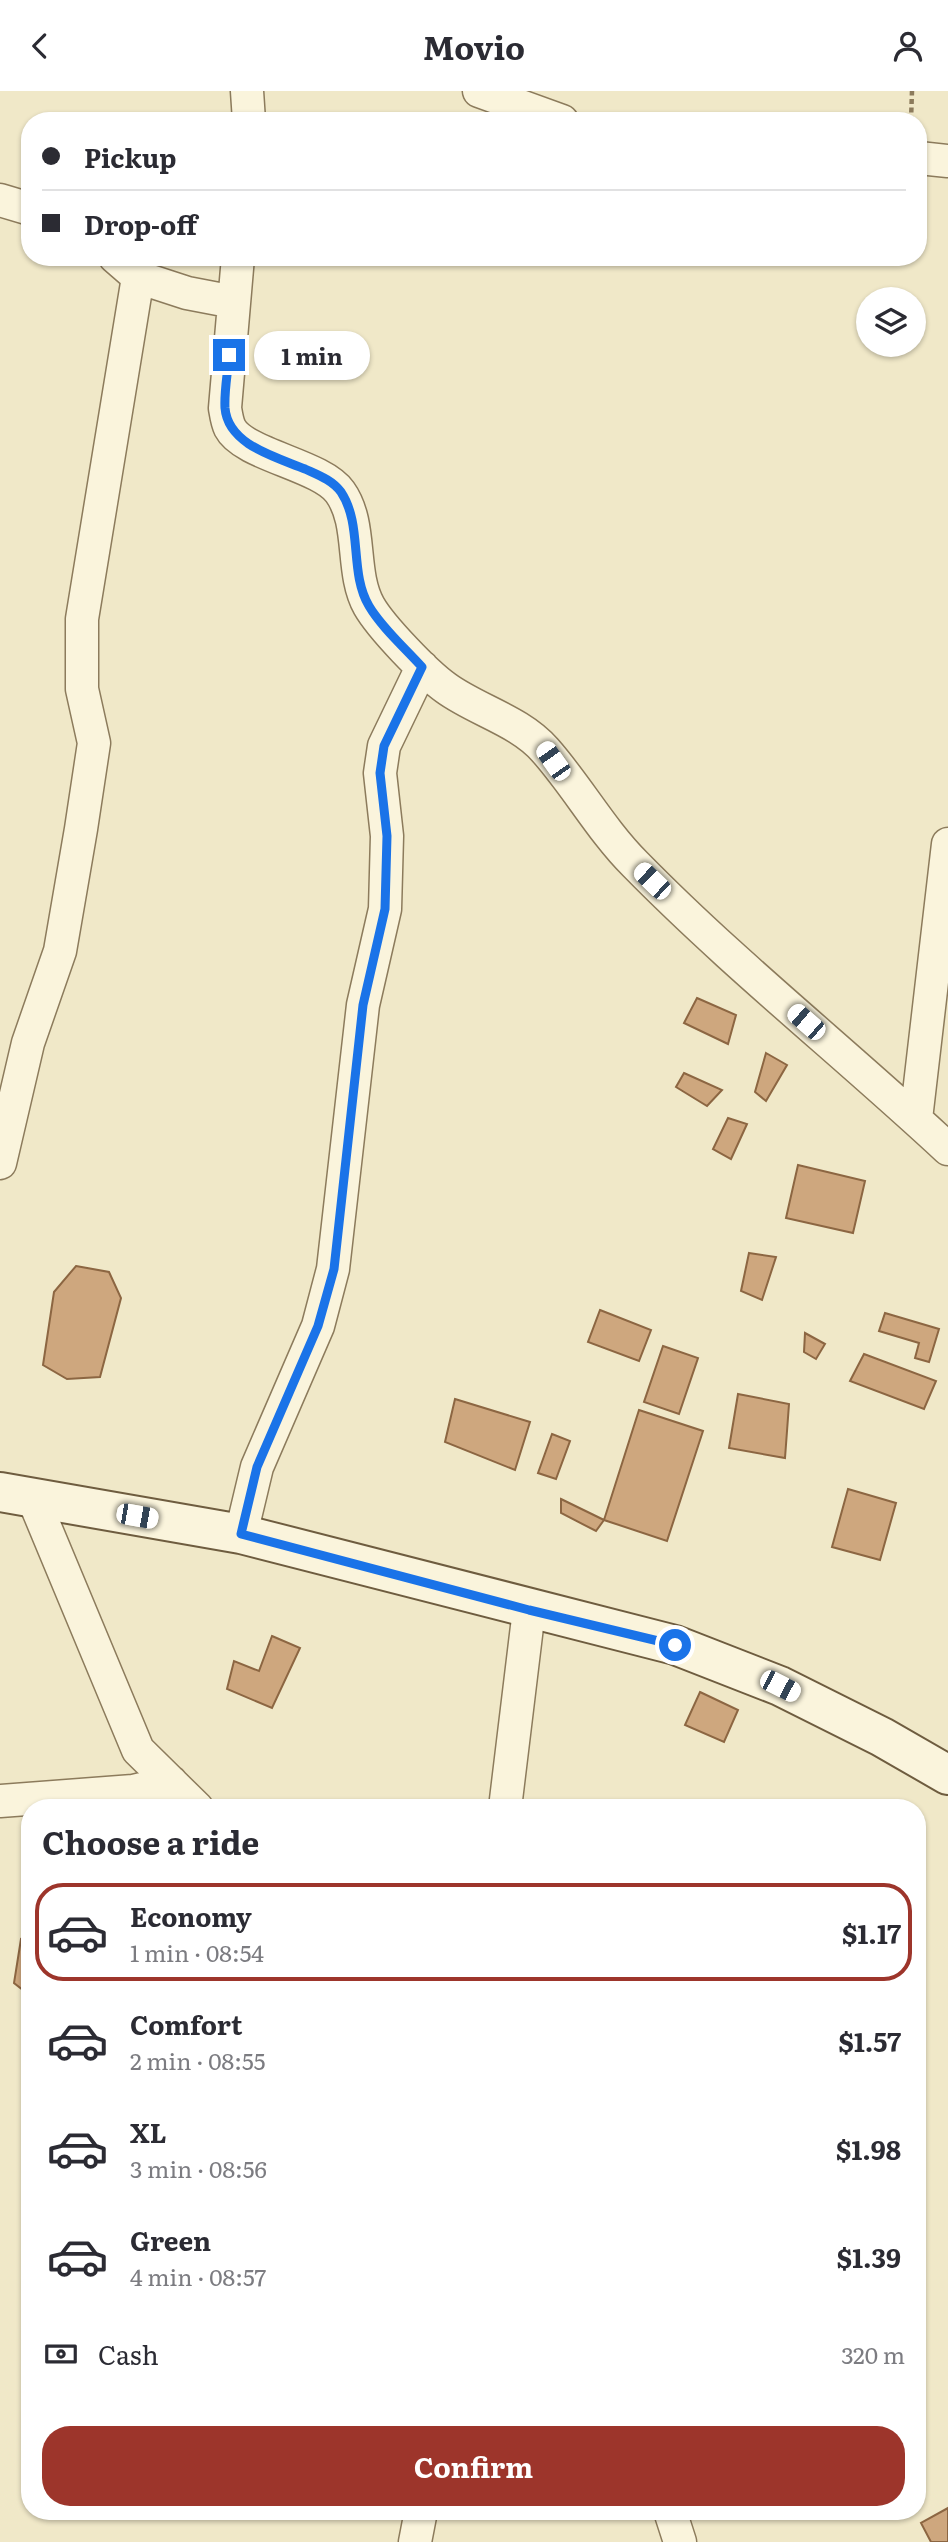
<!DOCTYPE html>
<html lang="en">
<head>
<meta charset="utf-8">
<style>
	body { margin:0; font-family:Literata,serif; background:#f2f2f3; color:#2b2b33; height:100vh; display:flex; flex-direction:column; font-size:26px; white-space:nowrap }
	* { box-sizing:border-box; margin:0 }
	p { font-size:23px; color:#7c7c81 }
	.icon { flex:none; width:38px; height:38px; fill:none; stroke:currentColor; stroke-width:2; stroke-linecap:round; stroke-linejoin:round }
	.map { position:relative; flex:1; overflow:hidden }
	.sheet { position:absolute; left:21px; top:1708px; width:905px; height:721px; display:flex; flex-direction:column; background:#fff; border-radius:28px; box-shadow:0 2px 5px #0004 }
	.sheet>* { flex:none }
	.guide { position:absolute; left:21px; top:21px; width:906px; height:154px; border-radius:28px; box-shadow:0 2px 5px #0004; display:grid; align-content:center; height:154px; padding:0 21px; background:#fff }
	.fabs { position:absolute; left:856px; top:196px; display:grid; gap:14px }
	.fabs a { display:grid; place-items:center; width:70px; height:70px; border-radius:50%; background:#fff; box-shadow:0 2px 5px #0004; font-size:35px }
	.end { position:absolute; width:32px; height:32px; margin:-16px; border:9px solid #1a73e8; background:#fff; box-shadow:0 0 0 4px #fff }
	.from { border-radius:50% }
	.bubble { position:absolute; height:49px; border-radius:24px; background:#fff; box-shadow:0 2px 5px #0004; font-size:23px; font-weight:700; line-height:49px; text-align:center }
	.car { position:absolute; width:21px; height:42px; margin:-21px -10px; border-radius:9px; box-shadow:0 0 5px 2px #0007; background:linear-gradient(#fff 24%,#345 0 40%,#fff 0 76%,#345 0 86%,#fff 0) }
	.guide b { display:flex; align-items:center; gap:24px; height:66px; font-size:26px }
	.guide b+b { border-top:2px solid #e1e1e2 }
	.guide i { width:18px; height:18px; background:#2b2b33 }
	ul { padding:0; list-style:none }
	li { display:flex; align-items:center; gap:21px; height:98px; margin:0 14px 10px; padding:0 7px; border:4px solid transparent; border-radius:28px }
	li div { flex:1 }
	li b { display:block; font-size:26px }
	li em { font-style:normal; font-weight:700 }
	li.current { border-color:#9d352b }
	li>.icon { width:63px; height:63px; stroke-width:1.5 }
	h2 { padding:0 21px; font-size:32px; line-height:84px }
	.pay { display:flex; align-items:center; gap:18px; height:77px; padding:0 21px; font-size:26px }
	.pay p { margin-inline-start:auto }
	.primary-button { display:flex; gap:14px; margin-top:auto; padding:14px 21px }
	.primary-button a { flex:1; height:80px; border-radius:28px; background:#9d352b; color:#fff; font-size:28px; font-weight:700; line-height:80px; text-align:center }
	header { display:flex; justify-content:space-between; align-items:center; height:91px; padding:0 21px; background:#fff; font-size:32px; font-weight:700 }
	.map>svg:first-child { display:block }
	.building { fill:#cea77e; stroke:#8c6642; stroke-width:2 }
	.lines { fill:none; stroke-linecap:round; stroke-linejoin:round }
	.street-casing { stroke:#8c7b5c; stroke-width:35 }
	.secondary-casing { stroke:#6e5c3f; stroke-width:42 }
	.path { stroke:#8c7b5c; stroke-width:4.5; stroke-dasharray:5 3.5; stroke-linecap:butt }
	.street { stroke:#faf4dc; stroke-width:32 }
	.secondary { stroke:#faf4dc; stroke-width:38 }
	.route { stroke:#1a73e8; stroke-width:9 }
</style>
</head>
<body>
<header><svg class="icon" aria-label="back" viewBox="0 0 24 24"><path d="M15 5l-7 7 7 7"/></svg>Movio<svg class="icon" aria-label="person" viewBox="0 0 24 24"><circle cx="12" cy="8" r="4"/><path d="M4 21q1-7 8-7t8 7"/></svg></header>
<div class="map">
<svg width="948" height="2451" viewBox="0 0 948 2451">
	<rect width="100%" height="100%" fill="#f0e8c8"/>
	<path class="building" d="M697,907l39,17 -8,29 -44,-21z
		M766,962l21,12 -21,36 -11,-9z
		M684,982l38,17 -15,16 -31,-19z
		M728,1027l19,6 -16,35 -18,-10z
		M798,1074l67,16 -12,52 -67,-15z
		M749,1162l27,4 -14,43 -21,-9z
		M76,1175l33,6 12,26 -21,79 -33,2 -24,-14 11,-73z
		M600,1219l51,20 -12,31 -51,-19z
		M885,1222l54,16 -10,33 -14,-4 4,-15 -40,-12z
		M805,1242l20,11 -9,15 -12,-7z
		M663,1255l35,12 -19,56 -35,-12z
		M864,1263l72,27 -12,28 -74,-28z
		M738,1303l51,10 -4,54 -56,-10z
		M455,1308l75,23 -15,48 -70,-28z
		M639,1319l64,21 -36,110 -63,-21z
		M552,1343l18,7 -14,38 -18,-6z
		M848,1398l48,14 -16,57 -48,-13z
		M561,1408l43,21 -8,11 -35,-18z
		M272,1545l28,12 -28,60 -45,-19 7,-28 25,10z
		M700,1601l38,18 -14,32 -39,-17z
		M21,1848l9,2 -2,53 -14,-11z
		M948,2417v34h-17l-10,-19z"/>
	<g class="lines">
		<g class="street-casing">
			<path id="street" d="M247,0l2,30
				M479,0l83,30
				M919,67l29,3
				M0,109l30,9
				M115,166l23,20 49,16 47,9
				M238,166l-13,151c1,6 2,14 5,20 14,27 91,37 110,64 23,32 10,80 29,114 12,21 56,67 77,82 30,22 74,33 99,62 32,36 56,80 90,114 99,101 210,189 313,285
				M916,1028l32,-275
				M0,1072l28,-120 32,-92 21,-122 13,-86 -12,-54v-70l56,-342
				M33,1407l105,252 59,58
				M241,1443l16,-67 61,-141 15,-57 30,-264 22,-96 2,-73 -7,-63 4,-27 38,-79
				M0,1710l133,-10 38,-9
				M505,1717l24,-198
				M670,2420l10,31
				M415,2451l6,-31"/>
		</g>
		<g class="secondary-casing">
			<path id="secondary" d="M0,1401l241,42 434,111 105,41 102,51 66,38"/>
		</g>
		<path class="path" d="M911,30l1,-30"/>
		<use href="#street" class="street"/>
		<use href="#secondary" class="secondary"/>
	</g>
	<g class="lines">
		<path class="route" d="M229,264c-1,17 -5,36 -4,53 3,37 51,49 80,61 13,6 27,11 36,23 22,33 8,81 28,114 13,22 36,42 53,61l-38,79 -4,27 7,63 -2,73 -22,96 -29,264 -16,57 -61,141 -16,67 288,76 146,35"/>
	</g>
</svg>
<div class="fabs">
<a><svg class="icon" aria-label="layers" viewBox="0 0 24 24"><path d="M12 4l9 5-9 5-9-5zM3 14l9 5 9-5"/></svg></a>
</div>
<i class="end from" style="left:675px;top:1554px"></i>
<i class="end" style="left:229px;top:264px"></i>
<div class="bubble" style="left:254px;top:240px;width:116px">1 min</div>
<i class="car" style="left:553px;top:670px;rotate:325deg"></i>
<i class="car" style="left:652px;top:790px;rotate:314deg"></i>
<i class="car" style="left:806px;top:931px;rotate:311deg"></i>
<i class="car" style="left:137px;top:1425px;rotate:100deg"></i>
<i class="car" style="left:780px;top:1595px;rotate:117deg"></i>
<div class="guide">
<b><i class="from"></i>Pickup</b>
<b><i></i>Drop-off</b>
</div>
<section class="sheet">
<h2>Choose a ride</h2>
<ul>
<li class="current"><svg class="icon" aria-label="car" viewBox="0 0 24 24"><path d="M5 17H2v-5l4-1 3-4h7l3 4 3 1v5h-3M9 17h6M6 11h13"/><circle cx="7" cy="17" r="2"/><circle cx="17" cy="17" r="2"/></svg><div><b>Economy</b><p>1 min · 08:54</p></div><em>$1.17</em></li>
<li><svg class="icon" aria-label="car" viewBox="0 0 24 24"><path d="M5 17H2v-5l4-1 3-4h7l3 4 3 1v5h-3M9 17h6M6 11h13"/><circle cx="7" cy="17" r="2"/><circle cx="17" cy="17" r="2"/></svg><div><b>Comfort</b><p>2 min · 08:55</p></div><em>$1.57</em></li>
<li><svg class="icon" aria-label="car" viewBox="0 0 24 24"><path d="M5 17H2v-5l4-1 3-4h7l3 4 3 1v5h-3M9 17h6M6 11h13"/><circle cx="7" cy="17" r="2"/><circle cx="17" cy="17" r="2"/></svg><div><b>XL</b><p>3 min · 08:56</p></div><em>$1.98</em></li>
<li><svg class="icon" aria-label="car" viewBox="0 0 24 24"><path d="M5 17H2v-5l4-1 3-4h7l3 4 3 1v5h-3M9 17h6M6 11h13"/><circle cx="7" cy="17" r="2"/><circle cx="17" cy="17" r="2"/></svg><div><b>Green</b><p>4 min · 08:57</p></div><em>$1.39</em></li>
</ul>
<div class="pay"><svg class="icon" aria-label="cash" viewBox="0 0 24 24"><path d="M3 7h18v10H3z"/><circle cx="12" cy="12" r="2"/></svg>Cash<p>320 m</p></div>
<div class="primary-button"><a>Confirm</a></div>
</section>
</div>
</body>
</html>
